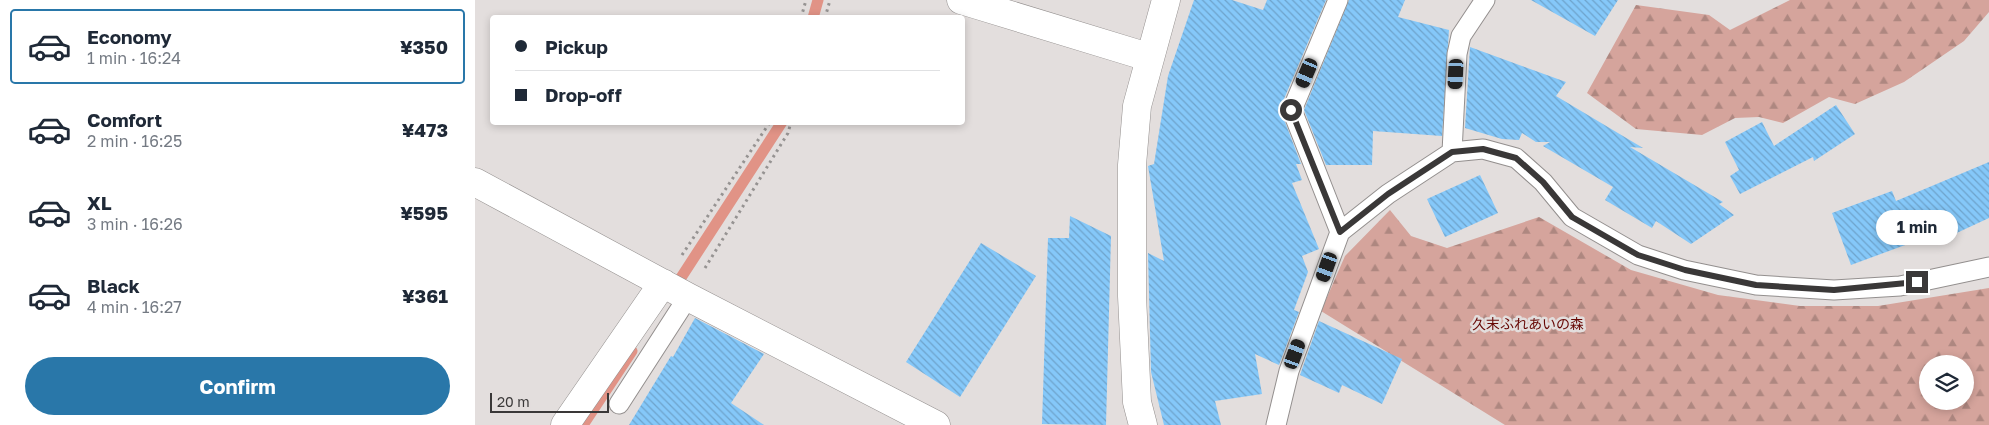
<!DOCTYPE html>
<html lang="en">
<head>
<meta charset="utf-8">
<style>
	body { margin:0; font-family:"Golos Text","Noto Sans JP",sans-serif; background:#f2f2f3; color:#1f2937; height:100vh; display:flex; flex-direction:column; font-size:19px; white-space:nowrap }
	* { box-sizing:border-box; margin:0 }
	p { font-size:16px; color:#747a83 }
	.icon { flex:none; width:28px; height:28px; fill:none; stroke:currentColor; stroke-width:2; stroke-linecap:round; stroke-linejoin:round }
	.map { position:relative; flex:1; overflow:hidden }
	.panel { display:flex; flex-direction:column; background:#fff; width:475px }
	.panel>* { flex:none }
	.banner { position:absolute; left:15px; top:15px; width:475px; height:110px; border-radius:5px; box-shadow:0 2px 8px #0003; display:grid; align-content:center; height:110px; padding:0 25px; background:#fff }
	.fabs { position:absolute; left:1444px; top:355px; display:grid; gap:10px }
	.fabs a { display:grid; place-items:center; width:55px; height:55px; border-radius:50%; background:#fff; box-shadow:0 2px 8px #0003; font-size:25px }
	.scale { position:absolute; left:15px; bottom:12px; width:119px; box-sizing:border-box; padding-left:5px; border:2px solid #3a3838; border-top:0; font-size:14px; line-height:18px; white-space:nowrap; color:#3a3838; -webkit-text-stroke:4px #e3dedd; paint-order:stroke }
	.end { position:absolute; width:22px; height:22px; margin:-11px; border:6px solid #3a3838; background:#fff; box-shadow:0 0 0 2px #fff }
	.from { border-radius:50% }
	.bubble { position:absolute; height:35px; border-radius:18px; background:#fff; box-shadow:0 2px 8px #0003; font-size:16px; font-weight:700; line-height:35px; text-align:center }
	.car { position:absolute; width:15px; height:30px; margin:-15px -8px; border-radius:6px; box-shadow:0 0 4px 1px #0007; background:linear-gradient(#222 24%,#8ab4d8 0 40%,#222 0 76%,#8ab4d8 0 86%,#222 0) }
	.banner b { display:flex; align-items:center; gap:18px; height:48px; font-size:19px }
	.banner b+b { border-top:1px solid #e0e1e3 }
	.banner i { width:12px; height:12px; background:#1f2937 }
	ul { padding:9px 0 0; list-style:none }
	li { display:flex; align-items:center; gap:15px; height:75px; margin:0 10px 8px; padding:0 15px; border:2px solid transparent; border-radius:5px }
	li div { flex:1 }
	li b { display:block; font-size:19px }
	li em { font-style:normal; font-weight:700 }
	li.active { border-color:#2977a9 }
	li>.icon { width:45px; height:45px; stroke-width:1.5 }
	.action { display:flex; gap:10px; margin-top:auto; padding:10px 25px }
	.action a { flex:1; height:58px; border-radius:30px; background:#2977a9; color:#fff; font-size:20px; font-weight:700; line-height:58px; text-align:center }
	main { display:flex; flex:1; min-height:0 }
	.map>svg:first-child { display:block }
	.forest { fill:url(#forest-firs); fill-rule:evenodd }
	.lines { fill:none; stroke-linecap:round; stroke-linejoin:round }
	.stream { stroke:#e19386; stroke-width:11 }
	.building { fill:url(#building-back-hatch) }
	.service-casing { stroke:#938f8e; stroke-width:21 }
	.minor-casing { stroke:#938f8e; stroke-width:29 }
	.path { stroke:#969392; stroke-width:3; stroke-dasharray:2.5 4; stroke-linecap:butt }
	.service { stroke:#fff; stroke-width:19 }
	.minor { stroke:#fff; stroke-width:28 }
	.route { stroke:#3a3838; stroke-width:6 }
	.labels { text-anchor:middle; stroke-width:5; stroke-linejoin:round; paint-order:stroke }
	.park-label { font-size:14px; fill:#660603; stroke:#e3dedd }
</style>
</head>
<body>
<main>
<section class="panel">
<ul>
<li class="active"><svg class="icon" aria-label="car" viewBox="0 0 24 24"><path d="M5 17H2v-5l4-1 3-4h7l3 4 3 1v5h-3M9 17h6M6 11h13"/><circle cx="7" cy="17" r="2"/><circle cx="17" cy="17" r="2"/></svg><div><b>Economy</b><p>1 min · 16:24</p></div><em>¥350</em></li>
<li><svg class="icon" aria-label="car" viewBox="0 0 24 24"><path d="M5 17H2v-5l4-1 3-4h7l3 4 3 1v5h-3M9 17h6M6 11h13"/><circle cx="7" cy="17" r="2"/><circle cx="17" cy="17" r="2"/></svg><div><b>Comfort</b><p>2 min · 16:25</p></div><em>¥473</em></li>
<li><svg class="icon" aria-label="car" viewBox="0 0 24 24"><path d="M5 17H2v-5l4-1 3-4h7l3 4 3 1v5h-3M9 17h6M6 11h13"/><circle cx="7" cy="17" r="2"/><circle cx="17" cy="17" r="2"/></svg><div><b>XL</b><p>3 min · 16:26</p></div><em>¥595</em></li>
<li><svg class="icon" aria-label="car" viewBox="0 0 24 24"><path d="M5 17H2v-5l4-1 3-4h7l3 4 3 1v5h-3M9 17h6M6 11h13"/><circle cx="7" cy="17" r="2"/><circle cx="17" cy="17" r="2"/></svg><div><b>Black</b><p>4 min · 16:27</p></div><em>¥361</em></li>
</ul>
<div class="action"><a>Confirm</a></div>
</section>
<div class="map">
<svg width="1514" height="425" viewBox="0 0 1514 425">
	<defs>
		<pattern id="forest-firs" width="22" height="20" patternUnits="userSpaceOnUse" patternTransform="scale(1.25)"><rect width="22" height="20" fill="#d5a49c"/><path d="M5 1l3.5 6h-7zM16 11l3.5 6h-7z" fill="#ae8780"/></pattern>
		<pattern id="building-back-hatch" width="6" height="6" patternUnits="userSpaceOnUse" patternTransform="scale(1.25)"><rect width="6" height="6" fill="#85c8f9"/><path d="M-1 5l2 2M0 0l6 6M5-1l2 2" fill="none" stroke="#6ea3cb"/></pattern>
	</defs>
	<rect width="100%" height="100%" fill="#e3dedd"/>
	<path class="forest" d="M1315,0h199v12l-25,29 -60,41 -49,22 -26,-7 -46,26 -24,-6 -24,1 -33,17 -66,-6 -49,-36 49,-88 73,10 21,15z
		M915,210l21,26 36,12 92,-31 92,53 87,25 82,11h78l111,-18v137h-484l-184,-114 24,-55zM1452,364h38v37h-38z"/>
	<g class="lines">
		<path class="stream" d="M338,18l5,-18
			M198,290l109,-168
			M108,425l49,-74"/>
	</g>
	<path class="building" d="M719,0h38l31,10 4,-10h59l-45,106 1,8 19,50h-5l6,16 -10,3 27,66 -17,7 6,16 -14,38 5,2 -20,53 -24,-11 7,40 -47,7 6,24h-57l-13,-53 -3,-119 16,8 -16,-95 6,-2 14,-88z
		M874,0h56l-7,17 51,13 -7,106 -69,-5 -1,34h-46l-22,-55z
		M1056,0h87l-23,36z
		M995,47l96,35 -10,14 87,52 -13,-1 93,55 -4,2 15,11 -43,29 -35,-23 -4,7 -47,-28 8,-13 -70,-41 7,-4h-14l-14,-9 -3,7 -17,-1 -37,-11z
		M1361,105l19,29 -41,27 -1,-4 -73,37 -10,-18 9,-6 -14,-28 37,-20 12,24z
		M1514,162v56l-41,19 -2,-5 -10,4 -1,-2 -84,31 -19,-52 60,-22 4,10z
		M1005,175l18,38 -53,24 -18,-38z
		M595,216l41,20 -5,189 -64,-1 6,-186h21z
		M506,243l55,33 -76,121 -54,-35z
		M220,318l69,36 -33,49 33,22h-135l42,-69 2,1z
		M844,321l83,38 -20,45 -40,-19 -3,8 -39,-18z"/>
	<g class="lines">
		<g class="service-casing">
			<path id="service" d="M863,0l-46,110 48,122
				M977,152l5,-98 4,-18 24,-36
				M144,404l69,-107
				M801,425l13,-54 51,-139 48,-38 64,-42 31,-3 33,9 27,24 29,35 66,38 46,15 72,15 78,5 66,-4 89,-19"/>
		</g>
		<g class="minor-casing">
			<path id="minor" d="M486,0l187,57
				M0,182l213,115 248,128
				M90,425l98,-142
				M668,425l-6,-23 -5,-106v-131l5,-59 29,-106"/>
		</g>
		<path class="path" d="M326,18l5,-18
			M350,18l5,-18
			M207,255l88,-133
			M230,268l83,-135 3,-11"/>
		<use href="#service" class="service"/>
		<use href="#minor" class="minor"/>
	</g>
	<g class="lines">
		<path class="route" d="M816,110l49,122 48,-38 64,-42 31,-3 33,9 27,24 29,35 66,38 47,15 71,15 78,5 83,-8"/>
	</g>
	<g class="labels">
		<g class="park-label">
			<text x="1053" y="329">久末ふれあいの森</text>
		</g>
	</g>
</svg>
<div class="fabs">
<a><svg class="icon" aria-label="layers" viewBox="0 0 24 24"><path d="M12 4l9 5-9 5-9-5zM3 14l9 5 9-5"/></svg></a>
</div>
<div class="scale">20 m</div>
<i class="end from" style="left:816px;top:110px"></i>
<i class="end" style="left:1442px;top:282px"></i>
<div class="bubble" style="left:1401px;top:210px;width:82px">1 min</div>
<i class="car" style="left:832px;top:73px;rotate:203deg"></i>
<i class="car" style="left:981px;top:74px;rotate:183deg"></i>
<i class="car" style="left:852px;top:267px;rotate:200deg"></i>
<i class="car" style="left:820px;top:354px;rotate:20deg"></i>
<div class="banner">
<b><i class="from"></i>Pickup</b>
<b><i></i>Drop-off</b>
</div>
</div>
</main>
</body>
</html>
